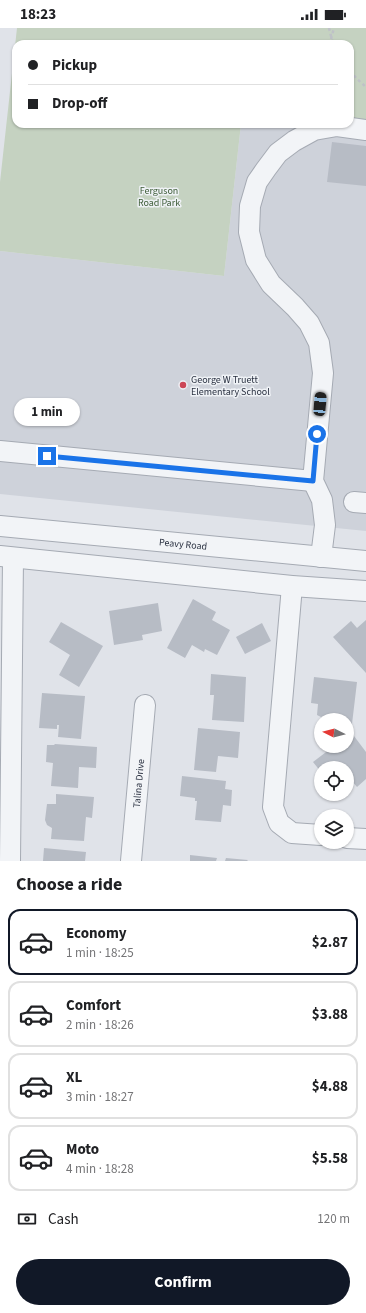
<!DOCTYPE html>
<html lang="en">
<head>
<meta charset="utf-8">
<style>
	body { margin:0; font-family:"Source Sans 3",sans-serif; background:#f2f2f2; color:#202124; height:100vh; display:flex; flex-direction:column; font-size:15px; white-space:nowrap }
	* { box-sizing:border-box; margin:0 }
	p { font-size:13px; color:#757577 }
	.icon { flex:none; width:22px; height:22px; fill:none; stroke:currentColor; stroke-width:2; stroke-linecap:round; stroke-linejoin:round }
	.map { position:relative; height:833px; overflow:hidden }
	.sheet { display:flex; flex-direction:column; background:#fff; flex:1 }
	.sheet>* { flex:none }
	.top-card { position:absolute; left:12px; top:12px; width:342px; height:88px; border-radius:12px; box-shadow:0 1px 3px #0004; display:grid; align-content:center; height:88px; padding:0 16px; background:#fff }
	.needle { width:26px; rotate:276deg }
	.tools { position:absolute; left:314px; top:685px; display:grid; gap:8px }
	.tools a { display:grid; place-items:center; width:40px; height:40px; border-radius:50%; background:#fff; box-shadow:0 1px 3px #0004; font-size:20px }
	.end { position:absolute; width:18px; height:18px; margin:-9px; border:5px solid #1a73e8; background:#fff; box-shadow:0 0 0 2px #fff }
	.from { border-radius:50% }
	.bubble { position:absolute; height:28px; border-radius:14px; background:#fff; box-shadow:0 1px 3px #0004; font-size:13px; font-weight:700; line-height:28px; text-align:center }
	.car { position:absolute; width:12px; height:24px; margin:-12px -6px; border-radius:5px; box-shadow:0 0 3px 1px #0007; background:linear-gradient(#222 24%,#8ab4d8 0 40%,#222 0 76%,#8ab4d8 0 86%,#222 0) }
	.top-card b { display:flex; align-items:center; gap:14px; height:38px; font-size:15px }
	.top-card b+b { border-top:1px solid #e0e0e0 }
	.top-card i { width:10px; height:10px; background:#202124 }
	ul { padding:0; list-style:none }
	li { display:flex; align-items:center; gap:12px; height:66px; margin:0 8px 6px; padding:0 8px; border:2px solid #e0e0e0; border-radius:12px }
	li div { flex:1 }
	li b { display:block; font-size:15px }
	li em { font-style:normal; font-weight:700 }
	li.on { border-color:#111827 }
	li>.icon { width:36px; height:36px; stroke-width:1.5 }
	h2 { padding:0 16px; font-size:18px; line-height:48px }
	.pay { display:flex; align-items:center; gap:10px; height:44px; padding:0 16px; font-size:15px }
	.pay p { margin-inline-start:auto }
	.primary-button { display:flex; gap:8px; margin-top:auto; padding:8px 16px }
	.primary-button a { flex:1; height:46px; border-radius:24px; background:#111827; color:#fff; font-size:16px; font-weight:700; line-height:46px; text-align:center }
	.status { display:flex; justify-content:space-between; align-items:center; height:28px; padding:0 20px; background:#fff; direction:ltr }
	.status svg { height:11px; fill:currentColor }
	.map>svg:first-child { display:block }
	.built { fill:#ced2da }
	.green { fill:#c5d2c1 }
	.building { fill:#b7bcc5 }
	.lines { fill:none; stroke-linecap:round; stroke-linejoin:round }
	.minor-casing { stroke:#a5aab3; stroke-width:22 }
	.path { stroke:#bec1c7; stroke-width:2.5; stroke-dasharray:3 3; stroke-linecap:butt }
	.minor { stroke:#f2f4f7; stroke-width:20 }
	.route { stroke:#1a73e8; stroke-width:5 }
	.poi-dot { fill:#cc4757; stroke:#eff2f6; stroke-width:1.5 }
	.labels { text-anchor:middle; stroke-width:3; stroke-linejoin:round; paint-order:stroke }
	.park-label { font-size:10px; fill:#3c5b36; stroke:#eff2f6 }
	.poi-label { font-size:10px; fill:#293040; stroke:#eff2f6; text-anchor:start }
	.street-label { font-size:10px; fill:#293040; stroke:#eff2f6 }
</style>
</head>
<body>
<div class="status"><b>18:23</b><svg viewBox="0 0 49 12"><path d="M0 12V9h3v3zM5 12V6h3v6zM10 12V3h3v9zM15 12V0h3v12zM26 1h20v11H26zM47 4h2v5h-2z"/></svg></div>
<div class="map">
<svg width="366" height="833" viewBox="0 0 366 833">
	<rect width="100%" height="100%" fill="#e0e3e9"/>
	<path class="built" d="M366,93v410l-366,-37v-243l224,25 17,-152h109z"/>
	<path class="green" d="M17,0h349v93l-16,-2v-75h-334v80h225l-17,152 -224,-25v-69z"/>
	<path class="building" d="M332,114l34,4v40l-39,-4z
		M193,571l23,13 -4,8 18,10 -13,25 -12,-6 -1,3 -12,-7 -7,13 -18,-10z
		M158,575l4,28 -20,4 1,5 -29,5 -5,-34z
		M366,592v53l-33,-36 18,-16 6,7z
		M61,594l42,24 -24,41 -20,-12 11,-20 -21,-13z
		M262,595l9,18 -26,13 -9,-17z
		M211,646l35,3 -2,45 -32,-2 2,-25h-4z
		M314,649l43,5 -5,42 -5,-1v-3h-20l-10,-5 1,-11 -7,-1z
		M42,665l43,3 -4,43 -23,-2 1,-12h-2v4l-18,-1z
		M198,700l42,4 -2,26 -20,-2 -2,16 -22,-2z
		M351,704l15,20v27l-9,8 -10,-12v-7h-26v4l-8,-10 21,-16h13v-11z
		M55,716l42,3 -1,21 -17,-1 -1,21 -27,-2 2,-23 -7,-1 1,-17h7z
		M182,748l44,5 -1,8 7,1 -1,16 -8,-1 -2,17 -26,-2 2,-19h-2v-3l-15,-2z
		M56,766l38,3 -2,21 -6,-1 -2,24 -33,-2 1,-11 -5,-3 -2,-5 2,-16h9z
		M44,820l42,4 -1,9h-42z
		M190,827l27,3 -1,3h-26z
		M226,830l22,2 -1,1h-22z"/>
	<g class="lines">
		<g class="minor-casing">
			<g id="minor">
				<path d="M0,423l313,30"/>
				<path d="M354,474l12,1"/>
				<path id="s1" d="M0,498l366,35"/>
				<path d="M0,528l292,30 74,5"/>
				<path d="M321,529l4,-32 -3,-25 -9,-19 10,-108 -4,-30 -10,-20 -14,-16 -24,-23 -15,-24 -7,-28 1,-26 7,-24 9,-13 12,-16 16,-12 20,-11 23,-4 29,4"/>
				<path d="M292,558l-19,221 6,16 13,10 29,2"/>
				<path d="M347,810l19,1"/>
				<path d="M10,833l3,-303"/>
				<path id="s2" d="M131,833l14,-156"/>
			</g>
		</g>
		<path class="path" d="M329,0l4,16
			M331,11l3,-11
			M350,43l7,8 9,8"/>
		<use href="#minor" class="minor"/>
	</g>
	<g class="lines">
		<path class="route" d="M47,428l266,25 4,-47"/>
	</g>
	<circle class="poi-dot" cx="183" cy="357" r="4"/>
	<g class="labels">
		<g class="park-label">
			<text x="159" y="166">Ferguson<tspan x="159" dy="12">Road Park</tspan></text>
		</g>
		<g class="poi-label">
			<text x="191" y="355">George W Truett<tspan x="191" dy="12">Elementary School</tspan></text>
		</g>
		<g class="street-label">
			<text dy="4" stroke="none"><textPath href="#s1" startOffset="184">Peavy Road</textPath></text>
			<text dy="4" stroke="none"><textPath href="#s2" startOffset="78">Talina Drive</textPath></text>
		</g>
	</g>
</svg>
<div class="tools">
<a><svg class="needle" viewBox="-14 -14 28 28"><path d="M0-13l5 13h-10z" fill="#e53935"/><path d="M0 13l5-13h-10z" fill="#757577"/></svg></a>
<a><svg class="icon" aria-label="locate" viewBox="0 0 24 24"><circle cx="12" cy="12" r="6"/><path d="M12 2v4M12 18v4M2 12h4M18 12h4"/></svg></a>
<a><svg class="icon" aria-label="layers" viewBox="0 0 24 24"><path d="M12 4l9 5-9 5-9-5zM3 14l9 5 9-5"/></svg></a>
</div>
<i class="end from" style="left:317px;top:406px"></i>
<i class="end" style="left:47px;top:428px"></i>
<div class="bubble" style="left:14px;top:370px;width:66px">1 min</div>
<i class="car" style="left:320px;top:376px;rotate:5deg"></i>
<div class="top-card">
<b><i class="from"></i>Pickup</b>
<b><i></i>Drop-off</b>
</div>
</div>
<section class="sheet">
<h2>Choose a ride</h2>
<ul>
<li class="on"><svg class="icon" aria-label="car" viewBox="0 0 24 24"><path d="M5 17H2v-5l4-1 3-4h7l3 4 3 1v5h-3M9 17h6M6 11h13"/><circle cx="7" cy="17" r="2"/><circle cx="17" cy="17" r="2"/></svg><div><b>Economy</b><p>1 min · 18:25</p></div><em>$2.87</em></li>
<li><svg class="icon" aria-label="car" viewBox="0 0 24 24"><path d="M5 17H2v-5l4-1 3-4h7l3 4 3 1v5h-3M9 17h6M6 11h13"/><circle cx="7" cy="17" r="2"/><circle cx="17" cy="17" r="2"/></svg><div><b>Comfort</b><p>2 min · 18:26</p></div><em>$3.88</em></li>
<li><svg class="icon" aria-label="car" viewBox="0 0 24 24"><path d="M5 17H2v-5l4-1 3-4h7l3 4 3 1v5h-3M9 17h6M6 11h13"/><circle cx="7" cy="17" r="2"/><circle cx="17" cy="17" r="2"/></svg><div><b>XL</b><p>3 min · 18:27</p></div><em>$4.88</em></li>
<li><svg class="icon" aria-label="car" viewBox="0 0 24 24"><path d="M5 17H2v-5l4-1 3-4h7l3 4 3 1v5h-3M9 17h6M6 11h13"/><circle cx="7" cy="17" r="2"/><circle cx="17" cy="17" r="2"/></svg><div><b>Moto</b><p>4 min · 18:28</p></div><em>$5.58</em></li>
</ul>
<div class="pay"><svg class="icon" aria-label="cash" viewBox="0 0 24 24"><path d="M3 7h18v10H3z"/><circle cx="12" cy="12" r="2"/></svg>Cash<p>120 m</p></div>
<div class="primary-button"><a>Confirm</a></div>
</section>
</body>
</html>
